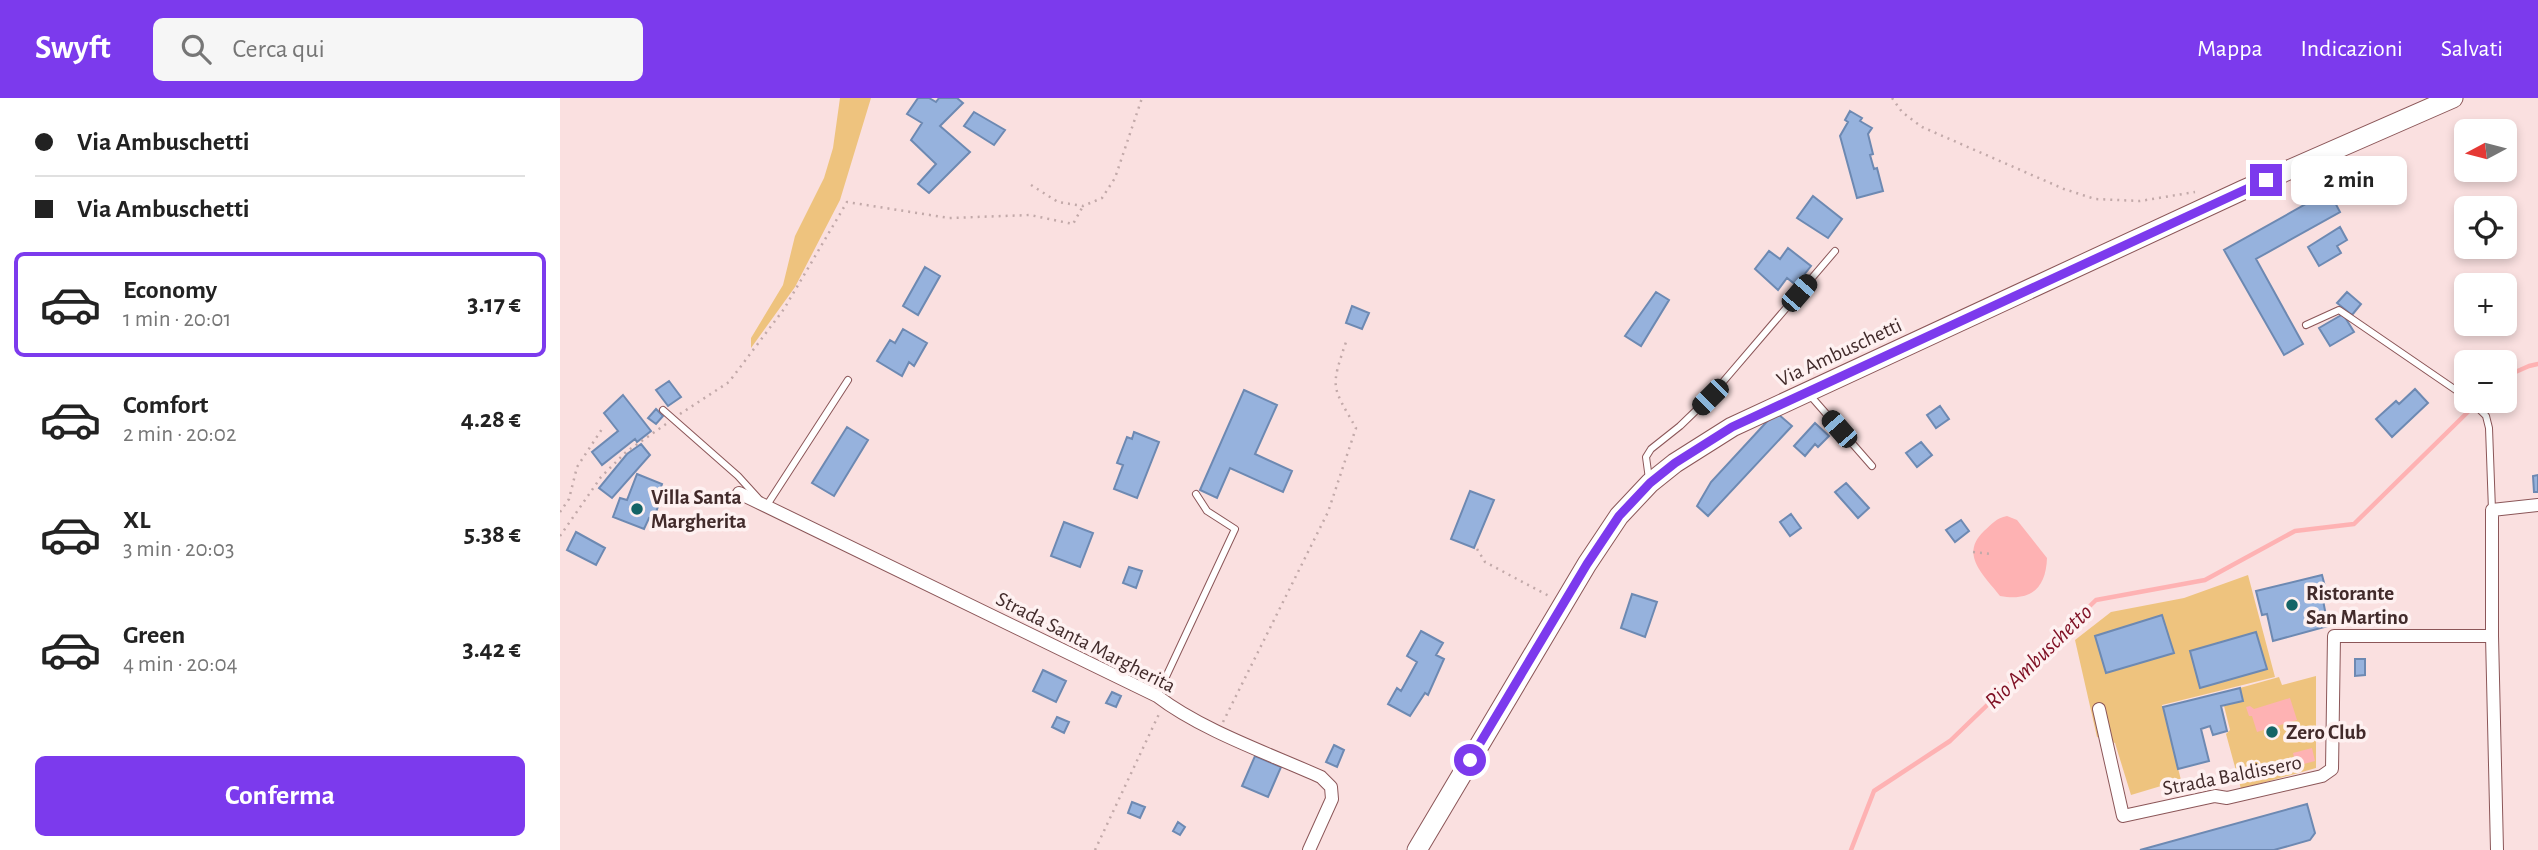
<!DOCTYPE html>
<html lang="it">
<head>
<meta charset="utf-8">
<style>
	body { margin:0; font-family:"Alegreya Sans",sans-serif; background:#f6f6f6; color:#222; height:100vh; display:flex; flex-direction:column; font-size:26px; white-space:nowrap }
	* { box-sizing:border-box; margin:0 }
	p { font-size:23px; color:#767676 }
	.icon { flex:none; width:38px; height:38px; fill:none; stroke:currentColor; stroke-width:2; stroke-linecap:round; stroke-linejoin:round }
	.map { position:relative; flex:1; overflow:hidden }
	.panel { display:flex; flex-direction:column; background:#fff; width:560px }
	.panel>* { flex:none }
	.banner { display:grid; align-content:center; height:154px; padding:0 35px; background:#fff }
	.needle { width:46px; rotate:263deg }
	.buttons { position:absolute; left:1894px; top:21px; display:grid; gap:14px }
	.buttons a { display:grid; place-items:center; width:63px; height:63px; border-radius:10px; background:#fff; box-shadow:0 4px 10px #0003; font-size:35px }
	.end { position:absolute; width:32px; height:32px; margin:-16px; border:9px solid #7c3aed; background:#fff; box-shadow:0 0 0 4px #fff }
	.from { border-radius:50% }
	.bubble { position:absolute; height:49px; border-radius:10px; background:#fff; box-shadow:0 4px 10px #0003; font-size:23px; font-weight:600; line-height:49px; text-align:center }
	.car { position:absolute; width:21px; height:42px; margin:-21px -10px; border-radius:9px; box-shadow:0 0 5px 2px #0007; background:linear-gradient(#222 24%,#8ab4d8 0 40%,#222 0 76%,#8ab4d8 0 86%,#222 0) }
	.banner b { display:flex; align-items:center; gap:24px; height:66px; font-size:26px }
	.banner b+b { border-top:2px solid #e0e0e0 }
	.banner i { width:18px; height:18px; background:#222 }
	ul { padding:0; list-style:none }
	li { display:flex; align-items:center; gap:21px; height:105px; margin:0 14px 10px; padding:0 21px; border:4px solid transparent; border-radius:10px }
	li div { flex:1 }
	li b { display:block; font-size:26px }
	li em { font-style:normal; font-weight:600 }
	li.selected { border-color:#7c3aed }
	li>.icon { width:63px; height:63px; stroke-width:1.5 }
	.action { display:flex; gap:14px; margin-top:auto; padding:14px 35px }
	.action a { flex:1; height:80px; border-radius:10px; background:#7c3aed; color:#fff; font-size:28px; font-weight:600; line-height:80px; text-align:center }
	header { display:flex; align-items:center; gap:42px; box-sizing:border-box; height:98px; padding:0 35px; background:#7c3aed; color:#fff }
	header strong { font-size:33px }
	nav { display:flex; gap:38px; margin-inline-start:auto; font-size:24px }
	.search { width:490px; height:63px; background:#f6f6f6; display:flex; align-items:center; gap:18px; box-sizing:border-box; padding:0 24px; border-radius:10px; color:#767676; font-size:26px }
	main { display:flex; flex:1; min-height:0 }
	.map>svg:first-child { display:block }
	.green { fill:#eec37e }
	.water { fill:#feb2b3 }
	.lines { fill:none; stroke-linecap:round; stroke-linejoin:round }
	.stream { stroke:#feb2b3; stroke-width:4.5 }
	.building { fill:#96b2dd; stroke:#6d89b2; stroke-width:2 }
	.lane-casing { stroke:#8b5658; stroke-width:8 }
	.street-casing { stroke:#8b5658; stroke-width:14 }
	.secondary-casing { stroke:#8b5658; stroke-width:21 }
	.path { stroke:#c2a9a9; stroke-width:2.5; stroke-dasharray:2 5; stroke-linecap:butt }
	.lane { stroke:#fff; stroke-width:6 }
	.street { stroke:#fff; stroke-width:12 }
	.secondary { stroke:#fff; stroke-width:19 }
	.route { stroke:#7c3aed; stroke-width:9 }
	.poi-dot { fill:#146466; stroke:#fef1f1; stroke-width:2.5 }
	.labels { text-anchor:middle; stroke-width:7; stroke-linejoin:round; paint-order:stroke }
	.street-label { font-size:21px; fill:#422b2b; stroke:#fef1f1 }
	.poi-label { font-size:21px; font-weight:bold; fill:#422b2b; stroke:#fef1f1; text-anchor:start }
	.water-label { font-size:23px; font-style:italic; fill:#811226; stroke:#fef1f1 }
</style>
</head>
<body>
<header>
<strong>Swyft</strong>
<div class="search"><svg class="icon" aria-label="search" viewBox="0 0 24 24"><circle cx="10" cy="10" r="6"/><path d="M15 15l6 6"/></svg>Cerca qui</div>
<nav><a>Mappa</a><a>Indicazioni</a><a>Salvati</a></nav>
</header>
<main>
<section class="panel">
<div class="banner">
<b><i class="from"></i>Via Ambuschetti</b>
<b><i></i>Via Ambuschetti</b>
</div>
<ul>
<li class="selected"><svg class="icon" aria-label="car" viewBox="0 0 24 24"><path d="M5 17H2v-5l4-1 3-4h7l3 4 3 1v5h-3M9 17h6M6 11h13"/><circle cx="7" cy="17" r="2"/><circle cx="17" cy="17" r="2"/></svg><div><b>Economy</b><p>1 min · 20:01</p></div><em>3.17 €</em></li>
<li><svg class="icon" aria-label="car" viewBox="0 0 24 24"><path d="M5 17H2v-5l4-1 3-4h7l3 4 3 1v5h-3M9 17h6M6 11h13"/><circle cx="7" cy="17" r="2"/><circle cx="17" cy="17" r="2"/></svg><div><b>Comfort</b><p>2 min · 20:02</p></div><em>4.28 €</em></li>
<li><svg class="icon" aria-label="car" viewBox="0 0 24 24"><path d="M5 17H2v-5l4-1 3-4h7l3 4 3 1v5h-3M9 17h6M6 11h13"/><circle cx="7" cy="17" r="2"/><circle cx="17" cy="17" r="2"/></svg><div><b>XL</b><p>3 min · 20:03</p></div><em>5.38 €</em></li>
<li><svg class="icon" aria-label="car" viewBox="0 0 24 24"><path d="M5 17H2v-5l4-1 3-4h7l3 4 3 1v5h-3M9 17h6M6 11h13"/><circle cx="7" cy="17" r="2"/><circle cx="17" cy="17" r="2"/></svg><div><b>Green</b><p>4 min · 20:04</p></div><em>3.42 €</em></li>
</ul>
<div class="action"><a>Conferma</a></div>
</section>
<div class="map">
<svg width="1978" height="752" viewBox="0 0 1978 752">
	<rect width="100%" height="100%" fill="#fae0e0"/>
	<path class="green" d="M280,0h31l-31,102 -45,87 -44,61v-10l32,-53 12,-49 29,-58 9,-30z
		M1688,477l27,102 -113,28 19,75 -50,15 -16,-52 -18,-6 -22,-97 36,-28 73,-14z
		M1756,578v92l-75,21 -15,-55 4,-4 -6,-24 19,-5 -3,-13 39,-11 3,8z"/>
	<path class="water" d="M1447,418l10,4 30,38c-1,30 -16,44 -47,38 -16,-21 -41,-41 -16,-65 8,-7 12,-13 23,-15z
		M1730,600l7,22 -40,12 -5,-16h-3l-3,-9 4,-1 4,3z
		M1752,650l3,13 -19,5 -3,-13z"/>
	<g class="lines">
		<path class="stream" d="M1944,279l25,-11 9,-2
			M1291,752l23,-59 76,-50 146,-141 109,-20 90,-49 59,-7 125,-123"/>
	</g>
	<path class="building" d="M358,0h11l7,4 3,-4h18l6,5 -23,23 30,26 -41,41 -11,-9 18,-20 -25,-24 11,-17 -15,-9z
		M1290,13l12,7 -2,3 12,7 -4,6 5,20 -3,1 4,14 3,-1 6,23 -26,7 -17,-62 8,-14 -3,-2z
		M414,14l31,18 -11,15 -30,-19z
		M1769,93l11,21 -84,47 47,85 -19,11 -60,-105z
		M1253,98l29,23 -14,19 -31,-20z
		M1780,129l7,13 -10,6 4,7 -22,13 -11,-19z
		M1228,150l23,18 -15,19 -9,-7 -9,12 -23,-21 14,-18 11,8z
		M365,169l15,9 -22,39 -15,-9z
		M1096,194l13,8 -28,46 -16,-10z
		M1787,194l14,12 -9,11 -15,-12z
		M792,208l17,7 -7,16 -16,-6z
		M1783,216l11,18 -24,14 -11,-18z
		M343,231l24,14 -13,23 -5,-4 -7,14 -25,-15 13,-21 5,3z
		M109,283l12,16 -13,9 -12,-16z
		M1855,291l13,14 -36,34 -16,-18 20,-18 3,3z
		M684,292l33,15 -22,49 37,17 -9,21 -53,-24 -13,30 -17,-8z
		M63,297l28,36 -14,11 -2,-3 -33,26 -10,-13 26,-21 -14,-18z
		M1380,308l9,13 -13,9 -9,-13z
		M96,311l7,7 -7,8 -8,-6z
		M1218,316l14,12 -84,90 -11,-10 14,-24 62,-67z
		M1255,325l14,13 -11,11 -3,-3 -10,12 -11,-10z
		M287,329l21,13 -34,56 -22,-13z
		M574,334l25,10 -22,56 -23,-9 9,-24 -6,-2 10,-26 5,2z
		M1361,344l11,13 -15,12 -11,-14z
		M81,346l9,11 -38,43 -13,-10 28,-34z
		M77,376l25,10 -4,11 4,1 -9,24 -4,-2 -5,11 -31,-12 7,-19 7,2z
		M1978,377v17h-4l-1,-16z
		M1286,385l23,25 -11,10 -23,-26z
		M910,393l24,9 -20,48 -23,-9z
		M1231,416l10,14 -11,8 -10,-14z
		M1401,422l8,11 -14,11 -9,-12z
		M504,424l29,11 -13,34 -29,-11z
		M16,434l29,16 -9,17 -29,-15z
		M569,469l13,4 -6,17 -13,-5z
		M1762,477l5,19 -5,1 6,31 -55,15 -6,-27 -5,1 -6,-24z
		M1072,496l25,8 -12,35 -24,-9z
		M1602,517l12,38 -68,20 -11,-37z
		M861,533l22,12 -7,12 8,4 -16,36 -3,-2 -15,23 -22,-12 9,-16 4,3 16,-29 -10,-6z
		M1696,534l11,37 -67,19 -10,-37z
		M1795,561h10v16l-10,1z
		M483,572l23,11 -10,21 -23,-11z
		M1680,590l3,13 -22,5 6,25 -14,4 -3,-9 -9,3 8,32 -31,8 -15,-62z
		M552,594l9,4 -5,11 -10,-4z
		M497,619l12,5 -5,11 -12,-6z
		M774,647l10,5 -7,17 -11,-5z
		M695,658l26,11 -13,30 -26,-11z
		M572,704l13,5 -5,11 -12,-5z
		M1747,706l8,29 -5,7 -36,10h-134z
		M618,724l7,5 -5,8 -7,-4z"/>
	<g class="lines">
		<g class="lane-casing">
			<path id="lane" d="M1746,227l33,-15 127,87
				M1248,295l64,73
				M1911,303l15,15 3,12 3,82
				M103,312l75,66 20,22
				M1089,381l-3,-22 5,-8 29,-23 30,-29 125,-146
				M207,407l81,-125
				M597,598l78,-167 -28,-18 -11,-17"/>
		</g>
		<g class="street-casing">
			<path id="street" d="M179,395l418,203c44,34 113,58 164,81l10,10 1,12 -23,51
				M1539,611l24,107 92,-20 12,2 95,-22 10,-7 2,-133h158
				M1937,752l-5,-214v-126l46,-5"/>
		</g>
		<g class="secondary-casing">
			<path id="secondary" d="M857,752l170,-286 32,-48 31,-33 25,-20 57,-36 511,-237 210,-92"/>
		</g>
		<path class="path" d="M1332,0l10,14 20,15 142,62 31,10 45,2 55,-9
			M471,87l27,17 25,4 19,-8 13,-20 27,-80
			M120,316l49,-32 55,-73 63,-107 102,16 81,-3 43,9 10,-18
			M0,414l9,-13 8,-32 25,-38
			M0,438l41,-59 25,-25 40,-28
			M917,451l8,13 64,34
			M1413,454l19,2
			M663,624l105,-210 28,-84c-24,-42 -26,-39 -10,-86
			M535,752l64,-136"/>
		<use href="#lane" class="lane"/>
		<use href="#street" class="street"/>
		<use href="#secondary" class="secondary"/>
	</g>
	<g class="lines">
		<path class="route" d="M910,662l117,-196 32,-48 31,-33 25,-20 57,-36 534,-247"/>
	</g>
	<g class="poi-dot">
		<circle cx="77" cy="411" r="7"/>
		<circle cx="1732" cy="507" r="7"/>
		<circle cx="1712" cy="634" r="7"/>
	</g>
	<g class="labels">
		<g class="street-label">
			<text transform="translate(1279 254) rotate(-25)" y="7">Via Ambuschetti</text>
			<text transform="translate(526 544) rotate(27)" y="7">Strada Santa Margherita</text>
			<text transform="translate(1672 677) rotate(-11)" y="7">Strada Baldissero</text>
		</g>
		<g class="poi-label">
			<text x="91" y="406">Villa Santa<tspan x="91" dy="24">Margherita</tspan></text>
			<text x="1746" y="502">Ristorante<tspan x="1746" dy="24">San Martino</tspan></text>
			<text x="1726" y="641">Zero Club</text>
		</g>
		<g class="water-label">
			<text transform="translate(1478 558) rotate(-44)" y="8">Rio Ambuschetto</text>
		</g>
	</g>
</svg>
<div class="buttons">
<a><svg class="needle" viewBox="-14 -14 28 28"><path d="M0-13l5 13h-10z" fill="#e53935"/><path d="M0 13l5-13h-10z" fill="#767676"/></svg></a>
<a><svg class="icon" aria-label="locate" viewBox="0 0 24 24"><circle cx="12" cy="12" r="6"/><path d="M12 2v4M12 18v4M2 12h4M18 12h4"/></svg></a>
<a>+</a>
<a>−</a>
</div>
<i class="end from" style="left:910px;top:662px"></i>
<i class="end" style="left:1706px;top:82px"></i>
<div class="bubble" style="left:1731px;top:58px;width:116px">2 min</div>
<i class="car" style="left:1239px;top:195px;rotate:41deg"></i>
<i class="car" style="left:1150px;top:299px;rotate:225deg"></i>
<i class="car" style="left:1279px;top:331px;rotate:319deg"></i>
</div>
</main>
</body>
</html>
